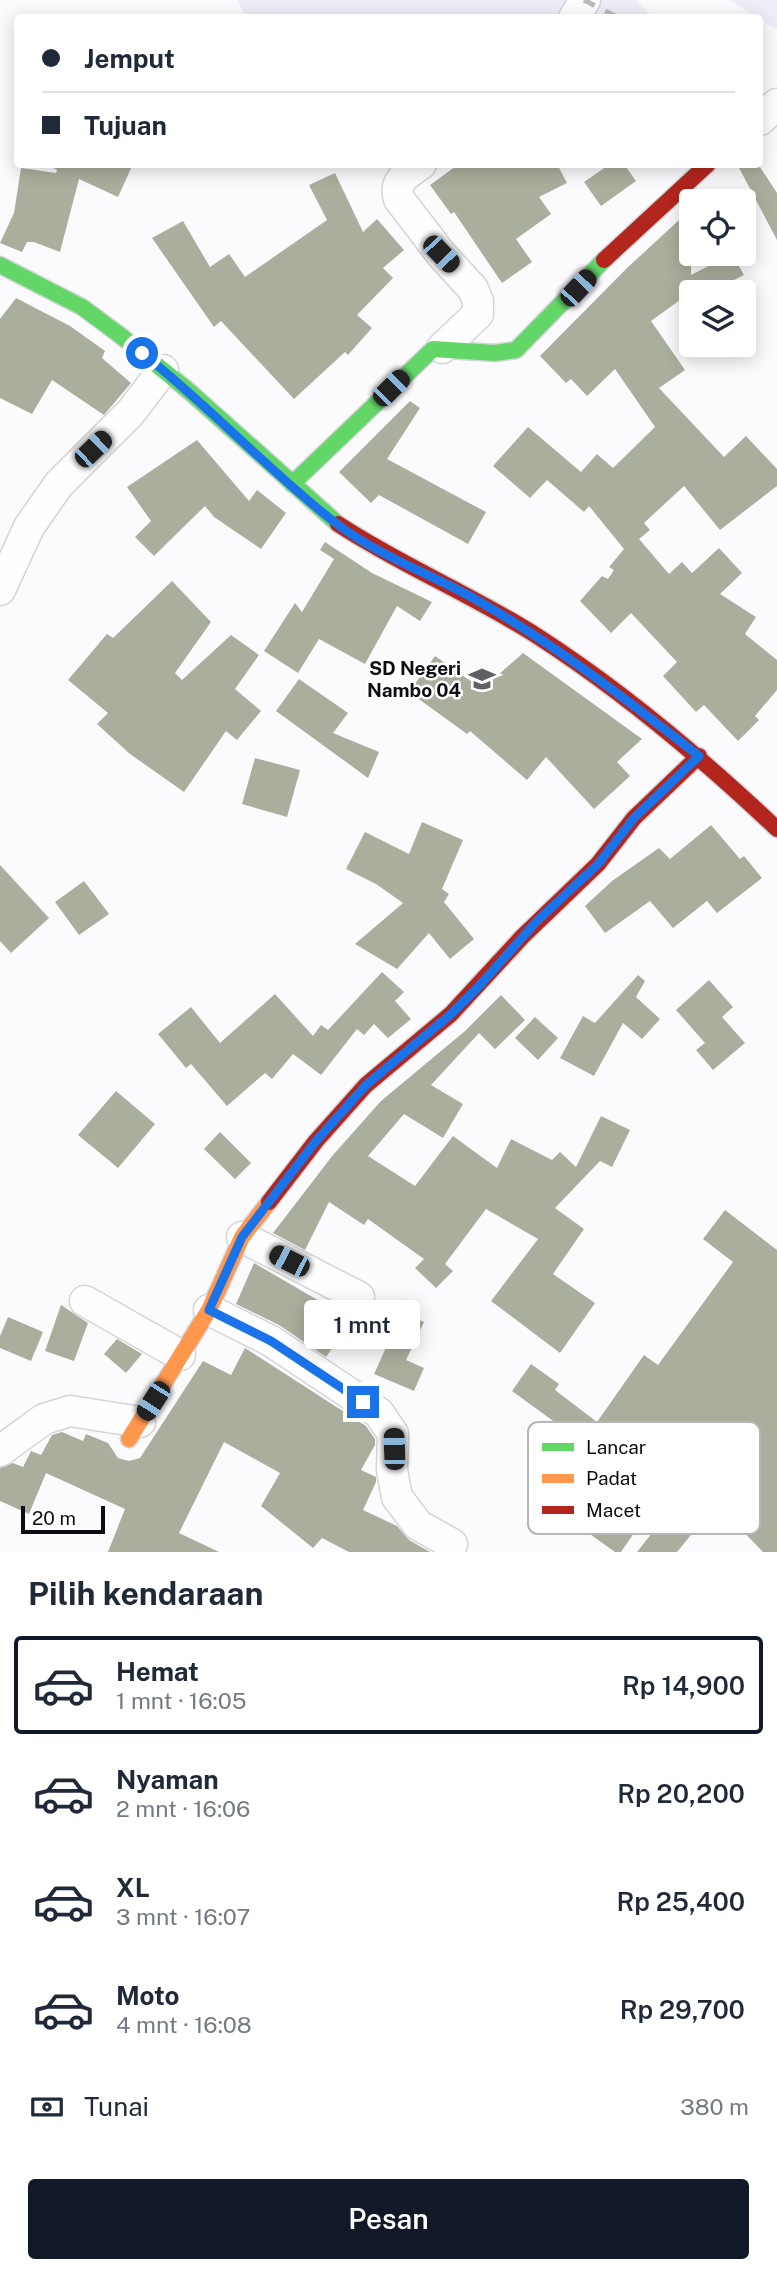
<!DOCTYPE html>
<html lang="id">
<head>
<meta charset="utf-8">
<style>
	body { margin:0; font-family:"Public Sans",sans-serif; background:#f6f6f7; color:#1f2937; height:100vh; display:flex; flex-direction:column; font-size:26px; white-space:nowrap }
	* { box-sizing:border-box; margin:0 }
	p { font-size:23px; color:#747a83 }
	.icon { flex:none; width:38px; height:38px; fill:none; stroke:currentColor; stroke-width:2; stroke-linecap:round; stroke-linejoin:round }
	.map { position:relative; height:1552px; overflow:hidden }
	.panel { display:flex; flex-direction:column; background:#fff; flex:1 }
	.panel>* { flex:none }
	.banner { position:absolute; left:14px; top:14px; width:749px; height:154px; border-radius:7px; box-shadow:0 4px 18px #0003; display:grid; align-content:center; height:154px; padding:0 28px; background:#fff }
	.buttons { position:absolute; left:679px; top:189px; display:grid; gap:14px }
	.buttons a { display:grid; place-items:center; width:77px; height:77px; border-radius:7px; background:#fff; box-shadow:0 4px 18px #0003; font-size:35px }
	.scale { position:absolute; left:21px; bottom:18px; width:84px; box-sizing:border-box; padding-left:7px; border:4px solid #0c0c12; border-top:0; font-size:19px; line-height:24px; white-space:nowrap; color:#0c0c12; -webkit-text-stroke:5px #fff; paint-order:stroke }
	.end { position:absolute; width:32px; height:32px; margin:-16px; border:9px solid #1a73e8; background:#fff; box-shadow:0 0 0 4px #fff }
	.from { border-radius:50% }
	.bubble { position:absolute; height:49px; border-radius:7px; background:#fff; box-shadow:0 4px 18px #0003; font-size:23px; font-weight:600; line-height:49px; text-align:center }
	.car { position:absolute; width:21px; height:42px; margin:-21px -10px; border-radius:9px; box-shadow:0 0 5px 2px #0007; background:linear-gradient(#222 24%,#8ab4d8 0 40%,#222 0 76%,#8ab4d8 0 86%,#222 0) }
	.banner b { display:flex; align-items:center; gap:24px; height:66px; font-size:26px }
	.banner b+b { border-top:2px solid #e0e1e3 }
	.banner i { width:18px; height:18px; background:#1f2937 }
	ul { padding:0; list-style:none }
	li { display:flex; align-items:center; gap:21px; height:98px; margin:0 14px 10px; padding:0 14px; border:4px solid transparent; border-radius:7px }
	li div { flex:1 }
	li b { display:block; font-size:26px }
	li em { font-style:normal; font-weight:600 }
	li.current { border-color:#111827 }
	li>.icon { width:63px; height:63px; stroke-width:1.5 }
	h2 { padding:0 28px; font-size:32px; line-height:84px }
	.pay { display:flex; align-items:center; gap:18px; height:77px; padding:0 28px; font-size:26px }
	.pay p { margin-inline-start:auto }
	.primary-button { display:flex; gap:14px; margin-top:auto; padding:14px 28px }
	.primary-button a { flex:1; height:80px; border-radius:7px; background:#111827; color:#fff; font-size:28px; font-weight:600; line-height:80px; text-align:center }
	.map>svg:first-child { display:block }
	.green { fill:#eeeef9 }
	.building { fill:#aaaf9d }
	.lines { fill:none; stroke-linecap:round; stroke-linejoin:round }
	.street-casing { stroke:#d4d5d9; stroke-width:33 }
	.fast-casing { stroke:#d4d5d9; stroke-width:19 }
	.slow-casing { stroke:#d4d5d9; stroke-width:19 }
	.jam-casing { stroke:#d4d5d9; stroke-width:19 }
	.street { stroke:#fefeff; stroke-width:30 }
	.fast { stroke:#63d668; stroke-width:16 }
	.slow { stroke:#ff974d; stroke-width:16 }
	.jam { stroke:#b3261e; stroke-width:16 }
	.rail { stroke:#bbbbbc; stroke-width:5; stroke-dasharray:12 12; stroke-linecap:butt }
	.route { stroke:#1a73e8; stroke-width:9 }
	.labels { text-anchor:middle; stroke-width:5; stroke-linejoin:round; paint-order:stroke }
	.poi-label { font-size:19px; font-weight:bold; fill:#0c0c12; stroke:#fff; text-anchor:end }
	.key { fill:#fff; stroke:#b6b6b8; stroke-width:2 }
	.key-label { font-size:19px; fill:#0c0c12 }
</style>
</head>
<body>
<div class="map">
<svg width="777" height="1552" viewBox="0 0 777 1552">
	<rect width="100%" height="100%" fill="#fbfbfd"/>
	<path class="green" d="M237,0h399l16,17 -405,1z
		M730,0h47v30z"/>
	<path class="building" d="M46,164h87l-15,33 -39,-18 -19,73 -26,-10h-7l-5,10 -22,-9 14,-30 7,-45 35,5 1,-3z
		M459,164h98l10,19 -28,14 12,17 -35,25 16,23 -30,21 -48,-71 -3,2 -21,-29z
		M610,164h14l12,17 -35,25 -17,-24z
		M737,164h21l19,29v47z
		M335,173l28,59 14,-13 27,31 -21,18 10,10 -36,37 15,13 -24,27 -3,-3 -51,47 -73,-78 -7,6 -62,-89 31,-17 27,46 19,-13 16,23 82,-57 -18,-35z
		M691,209v66l41,-21 12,21 -34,17h-19l-40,29 34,49 -26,18 65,69 22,-21 31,33v17l-57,44 -36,-44 -40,37 6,7 -11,9 30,35 13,-12 10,11 27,-25 23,25 -22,21 36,23 -11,17 32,26v30l-22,26 4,4 -21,21 -34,-36 -8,7 -33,-36 14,-14 -46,-49 -20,20 -31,-32 22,-25 6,3 6,-9 -5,-3 15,-18 -35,-43 -5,6 -37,-32 -17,18 -37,-32 35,-39 53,45 16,-18 16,14 42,-41 -40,-58 -28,27 -16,-17 -5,4 -26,-27 87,-88z
		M16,298l54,28 35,25 -3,7 29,25 -27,32 -52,-35 -20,34 -32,-16v-79z
		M410,401l10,7 -33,51 99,53 -18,32 -89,-49 -8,8 -32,-31z
		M197,440l52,61 8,-11 29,23 -25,36 -47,-32 -9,-11 -51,50 -19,-19 16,-16 -24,-34z
		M325,542l47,31 60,29 -12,19 -23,-15 -32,58 -46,-25 -21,34 -34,-22 31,-48 7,9 32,-53 -14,-9z
		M172,581l39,41 -36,51 7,7 49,-45 28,20 -24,34 26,22 -24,29 -11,-9 -42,61 -54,-38 -33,-30 11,-11 -40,-33 39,-46 6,4z
		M523,653l119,86 -25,23 13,14 -36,33 -48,-52 -19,23 -57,-49 -3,3 -58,-42 26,-36 47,33z
		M299,679l49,34 -15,20 46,19 -11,26 -92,-67z
		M255,758l45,12 -13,47 -45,-13z
		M422,822l41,18 -21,49 7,5 -5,8 30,37 -24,20 -21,-26 -32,36 -42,-25 48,-41 -27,-19 -30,-15 19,-37 44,22z
		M711,825l29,34 4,-3 18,22 -45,35 -10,-12 -34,27 -23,-27 -45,32 -20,-27 27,-25 47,-33 11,11z
		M0,865l49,53 -38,35 -11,-12z
		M84,881l25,33 -30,21 -24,-33z
		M382,972l22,20 -9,9 16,18 -23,19 -14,-14 -10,11 -7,-6 -36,46 -28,-21 -21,25 -7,-6 -38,33 -36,-42 -5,4 -28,-34 33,-27 29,36 55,-49 38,42 8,-11 7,5z
		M638,975l7,6 -9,16 24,22 -18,20 -19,-16 -29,53 -34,-18 23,-42 12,7z
		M709,980l24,27 -11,10 23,26 -32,27 -17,-20 9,-7 -29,-33z
		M501,995l24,25 -30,29 -16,-16 -48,52 32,19 -20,34 -39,-24 -36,42 47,30 38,-50 44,32 14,-29 41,21 8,-8 16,15 25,-51 29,14 -18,37 -12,-6 -45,47 29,21 -31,45 42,29 -35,50 -69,-52 47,-62 -52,-30 -41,55 8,7 -17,17 -21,-20 9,-9 -56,-40 -4,6 -35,-23 -24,48 -32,-17 60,-78 48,-54 84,-70z
		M535,1017l23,21 -20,22 -23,-22z
		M116,1091l39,33 -37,44 -40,-33z
		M220,1132l31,31 -16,16 -31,-30z
		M725,1210l52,40v302h-14l-27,-28 -6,7 -22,-17 -31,38h-40l43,-55 -8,-7 12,-15 -42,-24 -7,9 -7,-6 -14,29 -30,-14 9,-19 -81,-59 19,-27 28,20 -4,6 42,32 47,-67 14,10 75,-103 -30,-23z
		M254,1263l74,43 2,-4 26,12 -30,43 -47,-32 -43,-21z
		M375,1301l49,21 -18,38 18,8 -10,23 -40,-17 15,-33 -28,-12z
		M61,1305l27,18 -14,38 -29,-10z
		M8,1317l35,15 -12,29 -31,-13v-12z
		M117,1339l25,15 -16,19 -22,-19z
		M245,1348l121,78 9,13v6l-14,25 15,7v5l-13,28 34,16 12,14 21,12h-81l-27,-14 -9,10 -52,-42 19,-33 -56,-31 -45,91 40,19h-111l17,-43 -79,-36 -17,41 -29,-13v-33l13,-5 10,4 8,-16 10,4 11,-20 10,-3 21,9 3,-7 22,9 10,15 11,3 11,-3 63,-97 28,14z
		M609,1501l32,22 -20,29h-6l-28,-20z"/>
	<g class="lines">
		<g class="street-casing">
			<path id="street" d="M574,18l11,-18
				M760,120l17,-16
				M421,164c-14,10 -28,17 -22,35l42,55 32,35 5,12v13l-36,34
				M0,590l29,-63 30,-43 72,-72 32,-42
				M242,1237l117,60
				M85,1301l95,54
				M209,1310l62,31 108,72 14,21 -1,36 5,27 21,28 34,19
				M0,1451l44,-32 26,-8 70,11"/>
		</g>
		<g class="fast-casing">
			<path id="fast" d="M0,265l82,42 39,29 69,56 148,132
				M292,484l141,-135 62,4 21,-3 88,-90"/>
		</g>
		<g class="slow-casing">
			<path id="slow" d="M129,1439l80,-129 33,-73 27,-35"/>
		</g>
		<g class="jam-casing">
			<path id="jam" d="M604,260l104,-96
				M338,524c64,42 135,71 199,112 87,56 165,122 240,193
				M269,1202l47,-61 50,-56 85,-71 72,-78 75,-72 36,-46 65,-62"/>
		</g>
		<use href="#street" class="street"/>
		<use href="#fast" class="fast"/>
		<use href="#slow" class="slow"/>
		<use href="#jam" class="jam"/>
		<path class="rail" d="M584,0l35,18"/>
	</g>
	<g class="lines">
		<path class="route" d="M142,353c67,53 125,116 191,168 42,33 93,51 140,77 80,45 153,101 226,158l-65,62 -36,46 -62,58 -56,63 -29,29 -85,71 -50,56 -74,96 -33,73 62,31 92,61"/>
	</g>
	<defs>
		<g id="school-bare" transform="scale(2.1)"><path d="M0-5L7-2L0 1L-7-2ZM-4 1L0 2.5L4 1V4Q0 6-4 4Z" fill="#606064" stroke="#fff" stroke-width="2.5" paint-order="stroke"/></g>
	</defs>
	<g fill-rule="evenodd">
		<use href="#school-bare" x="482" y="679"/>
	</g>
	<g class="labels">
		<g class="poi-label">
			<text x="461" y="675">SD Negeri<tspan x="461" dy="22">Nambo 04</tspan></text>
		</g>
	</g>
	<rect x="528" y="1422" width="232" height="112" rx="10" class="key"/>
	<rect x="542" y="1443" width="32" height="8" fill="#63d668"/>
	<rect x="542" y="1474" width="32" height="9" fill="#ff974d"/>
	<rect x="542" y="1506" width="32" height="8" fill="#b3261e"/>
	<g class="key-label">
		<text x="586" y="1454">Lancar</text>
		<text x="586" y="1485">Padat</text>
		<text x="586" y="1517">Macet</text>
	</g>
</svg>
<div class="buttons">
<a><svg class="icon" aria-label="locate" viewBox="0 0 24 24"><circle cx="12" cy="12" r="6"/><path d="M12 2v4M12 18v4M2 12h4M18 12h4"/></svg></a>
<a><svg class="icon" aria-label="layers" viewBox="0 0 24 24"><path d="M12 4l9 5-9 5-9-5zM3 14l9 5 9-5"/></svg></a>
</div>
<div class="scale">20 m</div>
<i class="end from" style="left:142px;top:353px"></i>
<i class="end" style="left:363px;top:1402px"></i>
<div class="bubble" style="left:304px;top:1300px;width:116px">1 mnt</div>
<i class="car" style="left:441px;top:254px;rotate:136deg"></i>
<i class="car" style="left:578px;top:288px;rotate:43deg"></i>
<i class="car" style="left:391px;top:388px;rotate:45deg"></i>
<i class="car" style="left:93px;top:449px;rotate:46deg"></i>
<i class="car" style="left:289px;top:1261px;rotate:297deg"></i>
<i class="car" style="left:153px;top:1401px;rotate:213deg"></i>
<i class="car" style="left:394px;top:1449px;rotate:358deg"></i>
<div class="banner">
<b><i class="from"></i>Jemput</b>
<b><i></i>Tujuan</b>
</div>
</div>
<section class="panel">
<h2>Pilih kendaraan</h2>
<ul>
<li class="current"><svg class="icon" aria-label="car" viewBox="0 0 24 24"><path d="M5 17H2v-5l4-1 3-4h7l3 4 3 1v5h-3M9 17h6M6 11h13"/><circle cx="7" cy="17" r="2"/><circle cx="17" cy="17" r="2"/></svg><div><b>Hemat</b><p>1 mnt · 16:05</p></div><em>Rp 14,900</em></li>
<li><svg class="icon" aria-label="car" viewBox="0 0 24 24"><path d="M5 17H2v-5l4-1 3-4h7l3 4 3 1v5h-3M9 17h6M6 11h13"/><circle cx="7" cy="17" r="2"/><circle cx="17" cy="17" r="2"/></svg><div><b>Nyaman</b><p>2 mnt · 16:06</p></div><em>Rp 20,200</em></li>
<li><svg class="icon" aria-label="car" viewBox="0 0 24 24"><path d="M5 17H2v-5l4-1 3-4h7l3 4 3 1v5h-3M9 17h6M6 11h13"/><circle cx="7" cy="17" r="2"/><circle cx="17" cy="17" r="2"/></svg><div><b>XL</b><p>3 mnt · 16:07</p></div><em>Rp 25,400</em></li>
<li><svg class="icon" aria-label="car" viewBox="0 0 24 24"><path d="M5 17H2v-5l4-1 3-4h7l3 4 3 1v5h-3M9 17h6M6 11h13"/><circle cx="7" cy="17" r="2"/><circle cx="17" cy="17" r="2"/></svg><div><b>Moto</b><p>4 mnt · 16:08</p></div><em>Rp 29,700</em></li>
</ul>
<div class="pay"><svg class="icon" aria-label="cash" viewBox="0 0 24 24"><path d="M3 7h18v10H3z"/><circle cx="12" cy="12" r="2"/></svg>Tunai<p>380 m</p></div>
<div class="primary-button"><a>Pesan</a></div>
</section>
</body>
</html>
